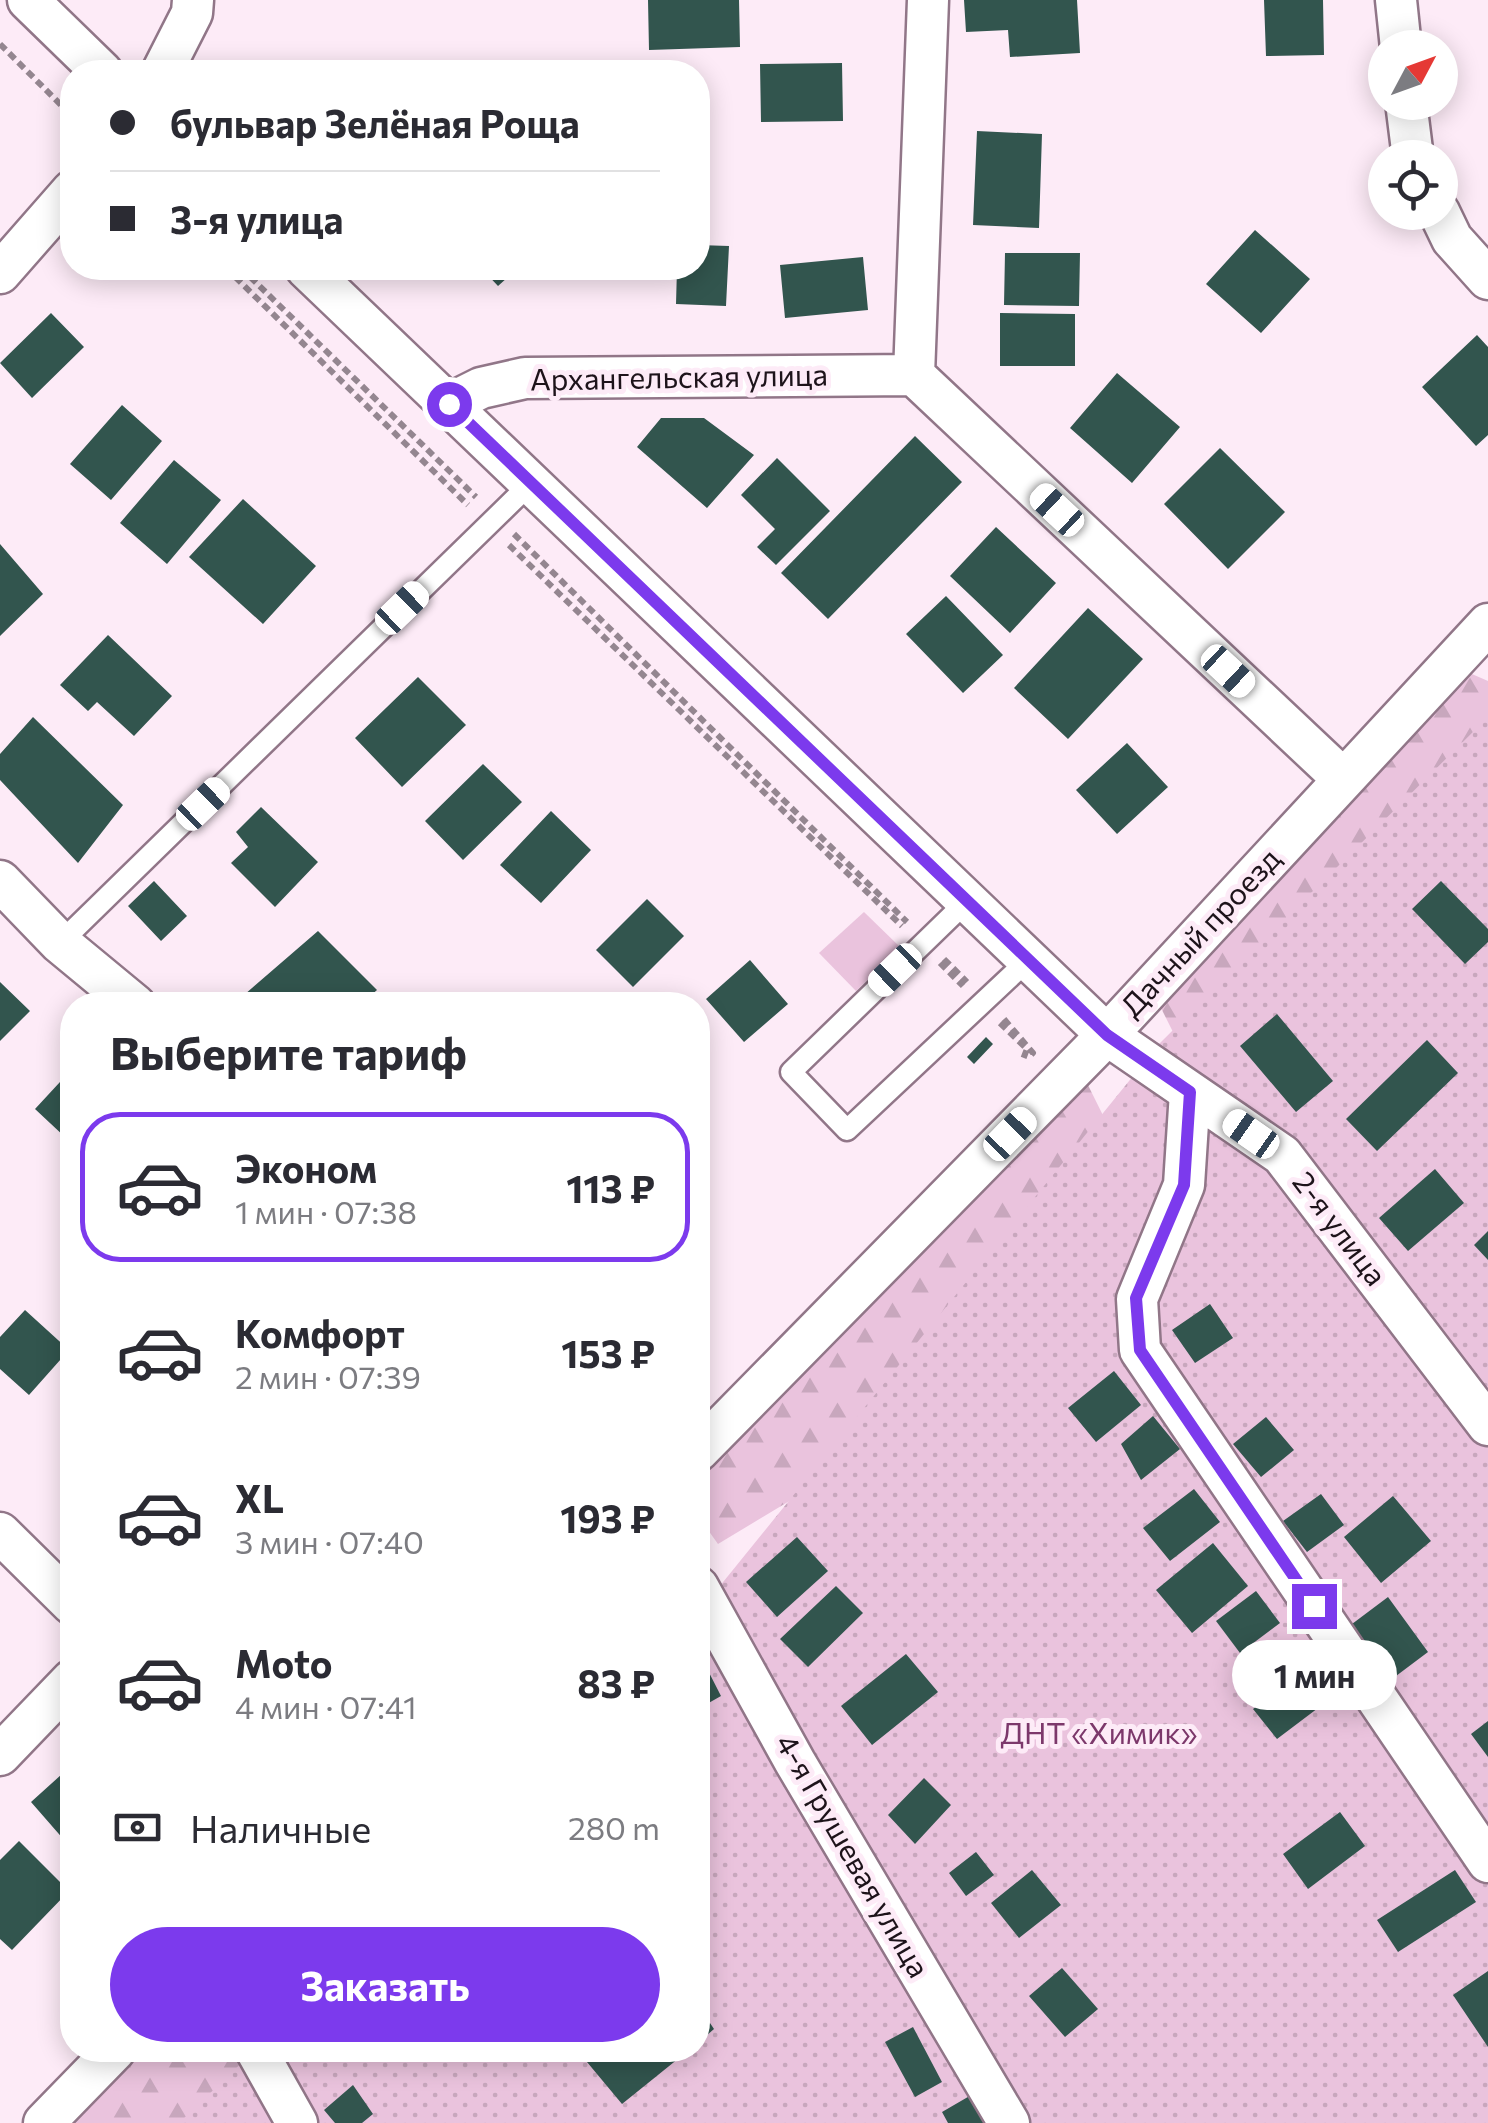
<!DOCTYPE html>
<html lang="ru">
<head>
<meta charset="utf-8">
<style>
	body { margin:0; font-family:Commissioner,sans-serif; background:#f7f7f7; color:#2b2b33; height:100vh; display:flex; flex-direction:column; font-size:38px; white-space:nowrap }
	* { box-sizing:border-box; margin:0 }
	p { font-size:32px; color:#7c7c81 }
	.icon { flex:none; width:55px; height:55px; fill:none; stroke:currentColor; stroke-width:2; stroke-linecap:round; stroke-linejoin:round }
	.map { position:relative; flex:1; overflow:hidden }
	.panel { position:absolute; left:60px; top:992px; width:650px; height:1070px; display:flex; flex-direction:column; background:#fff; border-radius:40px; box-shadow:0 5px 25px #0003 }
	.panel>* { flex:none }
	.banner { position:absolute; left:60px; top:60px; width:650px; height:220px; border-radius:40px; box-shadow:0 5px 25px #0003; display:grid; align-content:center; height:220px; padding:0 50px; background:#fff }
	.needle { width:65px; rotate:49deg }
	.buttons { position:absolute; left:1368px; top:30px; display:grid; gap:20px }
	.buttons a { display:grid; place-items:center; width:90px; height:90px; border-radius:50%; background:#fff; box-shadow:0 5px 25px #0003; font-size:50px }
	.end { position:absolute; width:45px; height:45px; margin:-22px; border:12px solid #7c3aed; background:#fff; box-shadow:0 0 0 5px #fff }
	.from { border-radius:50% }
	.bubble { position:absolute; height:70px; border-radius:35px; background:#fff; box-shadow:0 5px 25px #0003; font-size:32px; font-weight:700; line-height:70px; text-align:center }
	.car { position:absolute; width:30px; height:60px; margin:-30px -15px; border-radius:12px; box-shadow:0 0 8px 2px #0007; background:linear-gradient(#fff 24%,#345 0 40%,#fff 0 76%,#345 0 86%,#fff 0) }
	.banner b { display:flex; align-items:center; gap:35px; height:95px; font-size:38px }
	.banner b+b { border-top:2px solid #e1e1e2 }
	.banner i { width:25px; height:25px; background:#2b2b33 }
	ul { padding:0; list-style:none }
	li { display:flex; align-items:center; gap:30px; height:150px; margin:0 20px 15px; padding:0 30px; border:5px solid transparent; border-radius:40px }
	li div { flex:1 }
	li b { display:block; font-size:38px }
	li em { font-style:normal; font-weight:700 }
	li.on { border-color:#7c3aed }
	li>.icon { width:90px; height:90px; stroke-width:1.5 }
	h2 { padding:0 50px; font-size:45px; line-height:120px }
	.pay { display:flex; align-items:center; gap:25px; height:110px; padding:0 50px; font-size:38px }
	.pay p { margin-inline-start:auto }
	.action { display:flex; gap:20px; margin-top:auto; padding:20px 50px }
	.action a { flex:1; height:115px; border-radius:60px; background:#7c3aed; color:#fff; font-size:40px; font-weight:700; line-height:115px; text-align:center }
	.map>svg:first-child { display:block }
	.forest { fill:url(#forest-firs) }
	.park { fill:#eac3dd }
	.garden { fill:url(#garden-dots) }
	.building { fill:#32554e }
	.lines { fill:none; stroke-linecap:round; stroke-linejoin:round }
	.lane-casing { stroke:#917688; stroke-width:25 }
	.street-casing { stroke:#917688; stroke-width:45 }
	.path { stroke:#948690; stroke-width:6; stroke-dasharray:8 5; stroke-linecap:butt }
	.lane { stroke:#fff; stroke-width:20 }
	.street { stroke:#fff; stroke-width:40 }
	.route { stroke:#7c3aed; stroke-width:12 }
	.labels { text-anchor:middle; stroke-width:10; stroke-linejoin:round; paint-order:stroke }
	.street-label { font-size:30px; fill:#1d131a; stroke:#fdebf7 }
	.park-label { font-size:30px; fill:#7c386b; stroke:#fdebf7 }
</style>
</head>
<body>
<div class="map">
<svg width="1488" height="2123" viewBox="0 0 1488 2123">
	<defs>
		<pattern id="forest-firs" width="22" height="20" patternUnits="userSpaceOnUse" patternTransform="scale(2.5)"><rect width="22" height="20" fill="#eac3dd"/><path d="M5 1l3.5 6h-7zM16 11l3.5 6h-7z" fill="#c8a7bd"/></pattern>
		<pattern id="garden-dots" width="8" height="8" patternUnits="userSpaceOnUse" patternTransform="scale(2.5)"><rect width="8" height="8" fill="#eac3dd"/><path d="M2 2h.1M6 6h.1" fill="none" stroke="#c8a7bd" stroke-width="1.8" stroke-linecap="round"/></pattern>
	</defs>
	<rect width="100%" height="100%" fill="#fdebf7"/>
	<path class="forest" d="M1465,671l23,10v72l-311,287 -24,-48z
		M1081,1071l59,119 -329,298 -93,56 -20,-28v-34l363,-407z
		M123,2050h224l-76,73h-219z"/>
	<path class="park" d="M864,912l37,36 -45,43 -37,-38z"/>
	<path class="garden" d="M1488,717v1406h-1309l76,-73h443v-437l461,-569z"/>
	<path class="building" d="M648,0h91l1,47 -91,3z
		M964,0h113l3,53 -70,4 -2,-27 -42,2z
		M1264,0h59l1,55 -58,1z
		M842,63l1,58 -82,1 -1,-58z
		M977,131l65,3 -3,94 -66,-3z
		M1255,230l55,49 -49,54 -55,-49z
		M698,245l31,1 -3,60 -50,-2 1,-36h21z
		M1005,253h75l-1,53 -75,-1z
		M863,257l5,53 -83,8 -5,-53z
		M481,268h37l-20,18z
		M51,313l33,34 -52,51 -32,-35z
		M1000,313l75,1v52h-75z
		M1477,335l11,12v88l-12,11 -54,-59z
		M1117,373l63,54 -48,56 -62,-55z
		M122,405l40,36 -51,59 -41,-36z
		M661,418h43l50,37 -47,53 -70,-61z
		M915,436l47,46 -134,137 -47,-46z
		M1220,448l65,64 -57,57 -64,-65z
		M777,458l53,53 -54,54 -19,-18 18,-18 -34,-34z
		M174,460l47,40 -54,64 -47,-41z
		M243,499l73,67 -53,58 -74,-67z
		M996,527l60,56 -46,50 -60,-57z
		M0,544l43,50 -43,42z
		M946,596l57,59 -40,38 -57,-59z
		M1088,608l55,51 -75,80 -54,-51z
		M108,635l64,61 -38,40 -37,-34 -9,9 -28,-26z
		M418,677l48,48 -64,62 -47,-49z
		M33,717l90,88 -45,58 -78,-83v-26z
		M1127,743l41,44 -51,47 -41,-44z
		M483,764l39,38 -59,58 -38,-39z
		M261,807l57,55 -43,45 -44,-44 17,-16 -12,-15z
		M551,811l40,39 -50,53 -41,-38z
		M154,881l33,35 -26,25 -33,-35z
		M1441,881l47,48v13l-23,22 -53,-55z
		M647,899l37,37 -51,51 -37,-37z
		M318,931l59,59 -17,15h-105l-11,-10z
		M750,960l38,44 -44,38 -38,-43z
		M0,982l30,29 -30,30z
		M1277,1014l56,67 -37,31 -56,-66z
		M986,1037l7,7 -19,20 -7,-7z
		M1427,1040l31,33 -81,78 -31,-32z
		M72,1069v63l-6,6 -31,-29z
		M1435,1169l29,34 -56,48 -29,-33z
		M1488,1231v29l-14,-15z
		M1210,1304l23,34 -38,25 -23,-33z
		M25,1310l44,40 -40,45 -29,-26v-32z
		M1114,1371l27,34 -45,37 -28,-34z
		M1153,1416l27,33 -39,31 -20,-36z
		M1266,1417l28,33 -33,27 -28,-33z
		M72,1437v20l-10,-10z
		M1194,1489l26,33 -50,39 -27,-33z
		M1321,1494l23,31 -37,27 -24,-31z
		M1393,1496l38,45 -50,42 -37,-46z
		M797,1537l31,34 -51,46 -31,-35z
		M1213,1543l35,43 -56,47 -36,-43z
		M836,1586l27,27 -55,54 -28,-28z
		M1256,1591l24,32 -40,30 -24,-32z
		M1388,1597l40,55 -36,27 -40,-55z
		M698,1651l23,45 -23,13z
		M906,1654l32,38 -66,53 -31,-39z
		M1303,1671l23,31 -49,37 -24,-30z
		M1488,1721v36l-17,-23z
		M72,1765v84l-41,-47z
		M924,1778l27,27 -36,39 -27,-29z
		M1340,1812l25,34 -57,43 -25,-35z
		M19,1841l50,50 -57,59 -12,-11v-79z
		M976,1852l18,23 -28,21 -17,-23z
		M1032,1870l29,35 -42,33 -28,-35z
		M1455,1870l21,32 -78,50 -21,-32z
		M1062,1968l36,41 -33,28 -36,-41z
		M1488,1971v76l-35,-52z
		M698,2005l16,24 -16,14z
		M913,2027l29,55 -27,15 -30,-55z
		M577,2050h112l-67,54z
		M353,2085l20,29 -11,9h-27l-11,-13z
		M973,2094l17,29h-42l-6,-11z"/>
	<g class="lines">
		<g class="lane-casing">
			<path id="lane" d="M966,902l-175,170 56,58 180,-169
				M60,943l470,-459"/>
		</g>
		<g class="street-casing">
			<path id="street" d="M28,0l74,72
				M928,0l-14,375 429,404
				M1396,0l5,48
				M162,72l30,-59 1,-13
				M1406,102l7,56
				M1439,212l13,27 36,40
				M306,268l801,767 175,120 206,270
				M0,273l72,-82
				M449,404l32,-16 44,-10 389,-3
				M0,881l60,62 75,62
				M1190,1092l-6,93 -47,114 3,51 348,512
				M698,1451l409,-416 381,-411
				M0,1533l72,71
				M698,1587l97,175 214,361
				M0,1755l72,-75
				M256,2050l41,73
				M44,2123l71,-73"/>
		</g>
		<path class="path" d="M0,44l72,72
			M226,268l242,237
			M241,268l235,229
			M514,534l393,388
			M509,545l393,381
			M944,959l23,23
			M940,963l23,23
			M1004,1019l29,34 -2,2
			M1000,1023l27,26 -5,13"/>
		<use href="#lane" class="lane"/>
		<use href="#street" class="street"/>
	</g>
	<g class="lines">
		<path class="route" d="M449,404l658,631 83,57 -6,93 -48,113 4,52 174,256"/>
	</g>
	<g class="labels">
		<g class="street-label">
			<text transform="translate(679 378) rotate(-1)" y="10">Архангельская улица</text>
			<text transform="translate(1201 933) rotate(-47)" y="10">Дачный проезд</text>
			<text transform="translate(1339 1229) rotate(53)" y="10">2-я улица</text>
			<text transform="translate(852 1856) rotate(60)" y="10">4-я Грушевая улица</text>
		</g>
		<g class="park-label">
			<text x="1099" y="1744">ДНТ «Химик»</text>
		</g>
	</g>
</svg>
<div class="buttons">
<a><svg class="needle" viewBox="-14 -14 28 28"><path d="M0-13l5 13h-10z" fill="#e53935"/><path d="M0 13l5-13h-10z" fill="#7c7c81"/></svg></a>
<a><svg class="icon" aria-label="locate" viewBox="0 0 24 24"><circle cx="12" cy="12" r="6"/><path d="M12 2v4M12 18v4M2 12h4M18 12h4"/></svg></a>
</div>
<i class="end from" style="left:449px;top:404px"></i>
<i class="end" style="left:1314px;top:1606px"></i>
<div class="bubble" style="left:1232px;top:1640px;width:165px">1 мин</div>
<i class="car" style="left:1057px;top:510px;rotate:313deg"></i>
<i class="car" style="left:402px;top:608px;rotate:46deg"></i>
<i class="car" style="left:1228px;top:671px;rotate:133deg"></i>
<i class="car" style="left:203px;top:804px;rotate:46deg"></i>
<i class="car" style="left:895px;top:970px;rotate:226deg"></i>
<i class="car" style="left:1010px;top:1134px;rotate:44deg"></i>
<i class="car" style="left:1251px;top:1134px;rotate:305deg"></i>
<div class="banner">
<b><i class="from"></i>бульвар Зелёная Роща</b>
<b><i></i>3-я улица</b>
</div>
<section class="panel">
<h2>Выберите тариф</h2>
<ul>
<li class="on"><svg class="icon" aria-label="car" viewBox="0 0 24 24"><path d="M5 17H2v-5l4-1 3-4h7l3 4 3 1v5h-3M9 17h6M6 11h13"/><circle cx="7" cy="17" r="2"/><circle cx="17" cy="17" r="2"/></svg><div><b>Эконом</b><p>1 мин · 07:38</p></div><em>113 ₽</em></li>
<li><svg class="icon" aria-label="car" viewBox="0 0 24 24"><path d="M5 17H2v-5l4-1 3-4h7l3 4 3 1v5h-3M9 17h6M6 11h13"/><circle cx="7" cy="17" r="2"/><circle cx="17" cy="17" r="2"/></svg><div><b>Комфорт</b><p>2 мин · 07:39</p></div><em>153 ₽</em></li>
<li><svg class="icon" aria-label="car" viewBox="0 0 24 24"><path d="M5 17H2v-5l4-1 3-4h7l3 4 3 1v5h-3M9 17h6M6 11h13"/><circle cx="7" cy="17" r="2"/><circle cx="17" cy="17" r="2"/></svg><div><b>XL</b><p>3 мин · 07:40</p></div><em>193 ₽</em></li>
<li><svg class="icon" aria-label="car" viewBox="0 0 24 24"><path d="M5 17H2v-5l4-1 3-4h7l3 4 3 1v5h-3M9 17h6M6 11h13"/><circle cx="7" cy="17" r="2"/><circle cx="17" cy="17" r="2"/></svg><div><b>Moto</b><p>4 мин · 07:41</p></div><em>83 ₽</em></li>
</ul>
<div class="pay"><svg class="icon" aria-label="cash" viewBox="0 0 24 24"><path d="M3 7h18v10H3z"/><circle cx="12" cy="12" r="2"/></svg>Наличные<p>280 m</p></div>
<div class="action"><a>Заказать</a></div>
</section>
</div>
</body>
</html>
